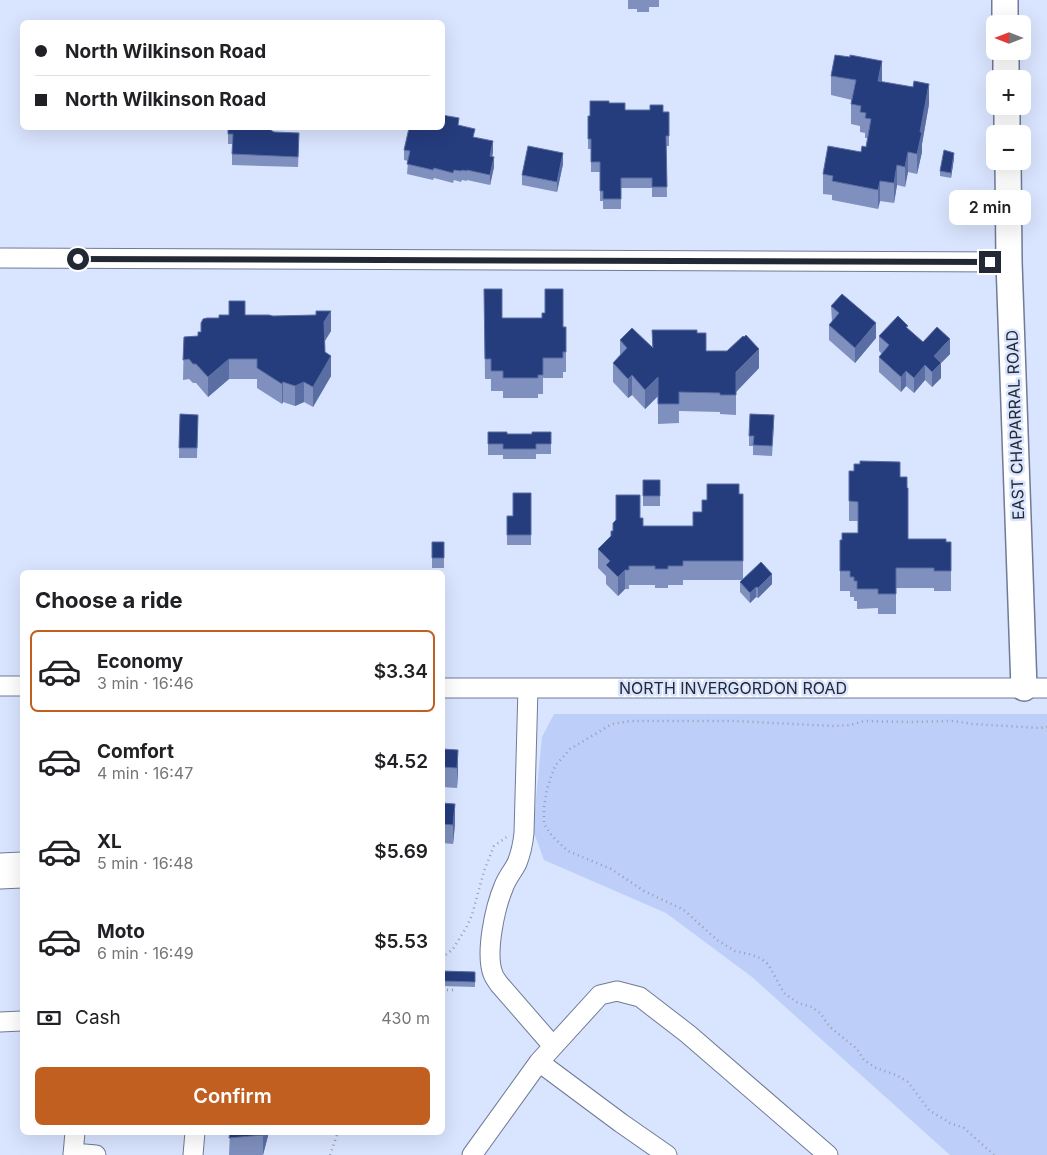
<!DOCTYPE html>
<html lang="en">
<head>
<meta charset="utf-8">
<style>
	body { margin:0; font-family:Inter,sans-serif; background:#f2f2f2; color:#202124; height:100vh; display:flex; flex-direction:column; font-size:19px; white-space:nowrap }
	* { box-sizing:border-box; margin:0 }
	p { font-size:16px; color:#757577 }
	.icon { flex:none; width:28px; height:28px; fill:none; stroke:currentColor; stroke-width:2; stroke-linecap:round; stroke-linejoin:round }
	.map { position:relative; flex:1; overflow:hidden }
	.panel { position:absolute; left:20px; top:570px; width:425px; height:565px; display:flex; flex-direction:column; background:#fff; border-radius:8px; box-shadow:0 5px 20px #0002 }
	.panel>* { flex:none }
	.hud { position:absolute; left:20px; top:20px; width:425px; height:110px; border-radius:8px; box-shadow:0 5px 20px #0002; display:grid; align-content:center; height:110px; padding:0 15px; background:#fff }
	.needle { width:32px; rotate:270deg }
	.controls { position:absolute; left:986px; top:15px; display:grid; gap:10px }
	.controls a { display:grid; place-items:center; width:45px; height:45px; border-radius:8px; background:#fff; box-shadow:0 5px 20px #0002; font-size:25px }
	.end { position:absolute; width:22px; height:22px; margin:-11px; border:6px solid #232934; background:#fff; box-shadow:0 0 0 2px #fff }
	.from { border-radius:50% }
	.bubble { position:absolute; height:35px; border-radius:8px; background:#fff; box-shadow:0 5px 20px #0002; font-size:16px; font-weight:600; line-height:35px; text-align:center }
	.hud b { display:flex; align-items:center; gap:18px; height:48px; font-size:19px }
	.hud b+b { border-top:1px solid #e0e0e0 }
	.hud i { width:12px; height:12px; background:#202124 }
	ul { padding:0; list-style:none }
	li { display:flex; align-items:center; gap:15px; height:82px; margin:0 10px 8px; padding:0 5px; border:2px solid transparent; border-radius:8px }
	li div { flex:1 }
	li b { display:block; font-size:19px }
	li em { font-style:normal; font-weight:600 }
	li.active { border-color:#c05f1f }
	li>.icon { width:45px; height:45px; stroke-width:1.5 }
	h2 { padding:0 15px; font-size:22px; line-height:60px }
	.pay { display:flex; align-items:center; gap:12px; height:55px; padding:0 15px; font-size:19px }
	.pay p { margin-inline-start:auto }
	.cta { display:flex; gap:10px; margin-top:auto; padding:10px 15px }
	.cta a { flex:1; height:58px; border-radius:8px; background:#c05f1f; color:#fff; font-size:20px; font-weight:600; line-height:58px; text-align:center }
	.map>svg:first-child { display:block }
	.green { fill:#bdcff8 }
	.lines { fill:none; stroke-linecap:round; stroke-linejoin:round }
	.minor-casing { stroke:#6f7b97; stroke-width:21 }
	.major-casing { stroke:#6f7b97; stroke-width:28 }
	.path { stroke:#949db1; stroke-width:2.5; stroke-dasharray:1 4; stroke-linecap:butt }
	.minor { stroke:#fff; stroke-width:19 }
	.major { stroke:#fff; stroke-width:25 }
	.wall { fill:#7f90be }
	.shaded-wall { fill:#5b6ea4 }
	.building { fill:#253c7d; stroke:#5b6ea4 }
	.route { stroke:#232934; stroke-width:6 }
	.labels { text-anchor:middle; stroke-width:5; stroke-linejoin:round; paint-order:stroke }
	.street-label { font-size:16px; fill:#232934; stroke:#d9e4fe }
</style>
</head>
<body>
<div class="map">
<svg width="1047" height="1155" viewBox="0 0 1047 1155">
	<rect width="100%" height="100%" fill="#d9e4fe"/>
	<path class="green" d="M554,714h493v441h-97l-198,-178 -86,-64 -122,-53 -11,-30 9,-93z"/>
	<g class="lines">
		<g class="minor-casing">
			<path id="minor" d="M0,258l1009,4
				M0,686h22
				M442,688h605
				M528,688l-4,145c-1,10 -3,20 -7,30 -4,8 -10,15 -13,23 -9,21 -19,67 -11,88 1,3 4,7 6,10l54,62
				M0,863l22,-1
				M0,879l22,-1
				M0,1022l22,-1
				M539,1062l82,61 46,32
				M73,1153l23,2
				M73,1155l2,-23
				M193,1155l2,-23
				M472,1155l67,-93 61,-67 17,-4 23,6 48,37 140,121"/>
		</g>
		<g class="major-casing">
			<path id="major" d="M1005,0v24
				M1006,51v28
				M1007,106v28
				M1008,161l1,101 15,426"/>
		</g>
		<path class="path" d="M442,958l11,-9 13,-21 6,-13 12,-44 10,-25 14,-10
			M442,990h13
			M330,1155l8,-23
			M994,1155l-30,-27 -14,-5 -21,-13 -21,-28 -12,-7 -20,-7 -12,-8 -7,-11 -27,-22 -9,-13 -9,-7 -14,-4 -14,-10 -16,-29 -8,-6 -11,-4 -14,-3 -18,-11 -33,-30 -40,-19 -33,-22 -43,-18 -16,-15 -8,-12v-17l3,-18 8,-23 15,-17 42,-25 18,-3h106l97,5 18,-1 13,-4 45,1 43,-1 21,3 66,4 8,-1"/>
		<use href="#minor" class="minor"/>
		<use href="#major" class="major"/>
	</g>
	<path class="wall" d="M628,0h31v7h-10v5h-12v-3h-9z
		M831,76l50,6 48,22 -7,40v8l-5,22 -9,-2 -3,15 -8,-2 -3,18 -14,-2 -2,8 -46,-9v-5l-9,-1v-20l38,-22 5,-5 2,-9h-3v-5l-5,-1v-6l-9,-2v-20l1,-4 -21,-5z
		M609,103l16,7 44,2v34h-3l1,51h-15v-9h-31v21h-18v-8h-3v-29h-9v-23h-3v-33h2z
		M459,126l34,26 -1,5 2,10 -4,18 -23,-5v1l-5,-1 -1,2 -7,-2 -1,3 -19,-5 -1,2 -26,-6 1,-13 -4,-1v-10l11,-21z
		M228,128l46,4 25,11 -1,24 -66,-2v-21h-4z
		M954,158l-3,20 -11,-2v-5z
		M563,164l-6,28 -35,-7v-10z
		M484,289l18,29 64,9v45h-3v6h-20v16h-5v4h-35v-7h-12v-12h-6z
		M831,306l45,32 -21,25 -26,-23v-15l3,-3z
		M245,315l86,16 -6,10v11l6,24 -18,31 -9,-5 -9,4 -12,-4 -1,2 -25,-16v-9h-28l-21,18 -12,-14h-3l-4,-4 -6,1 1,-43 14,-1 3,-4 18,-14z
		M908,329l15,13 27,12 -9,9v15l-9,9 -7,-7 -11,13 -8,-7 -5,6 -22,-20v-15l3,-3 -3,-3v-15z
		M652,330l45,3 9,18 53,17 -23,24v23l-16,-1v-2l-41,-1v12l-21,1v-28l-13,13 -13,-14 -4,3 -15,-16v-19l7,-8v-15l32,7z
		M180,414l18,1 -1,43h-18z
		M774,425l-2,31 -19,-1v-9h-4v-10z
		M488,432l19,2h25l19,-2v22h-15v5h-33v-4h-15z
		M849,471l51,6 8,62 43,3v49h-17v-3h-38v26h-18v-6l-21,1v-8h-3v-4h-4v-6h-10v-51h2l16,-7v-12h-9z
		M643,480h17v26h-17z
		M531,493v52h-24v-29h6z
		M739,494h4v86l29,4 -14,14 -2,-1 -6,6 -10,-11v-10l2,-2h-59v5h-15v3h-13v-3h-26v4h-4l-7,7 -12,-12v-8l-8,-8v-19l13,-13 2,-5 27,-13 3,8h50l9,-14 5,-12z
		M432,542h12v26h-12z
		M442,749l16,21 -1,18 -15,-1z
		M442,803l13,21 -2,20 -11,-1z
		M442,971l33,1v15l-33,-1z
		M230,1132h39l-6,23h-34z"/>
	<path class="shaded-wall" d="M882,61v20l-4,20v-20z
		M929,84v20l-7,40v8l-5,22v-20l3,-22z
		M493,141v11l-3,15v-11z
		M908,152v20l-3,15v-20z
		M563,153v11l-6,28v-10z
		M954,153v5l-3,20v-5z
		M494,157v10l-4,18v-10z
		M897,165v20l-3,18v-20z
		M880,181v20l-2,8v-19z
		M331,311v20l-7,11v-20z
		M876,323v15l-21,25v-15z
		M950,339v15l-9,9v15l-9,9v-15l2,-16z
		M759,349v19l-23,24v23v-43z
		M331,356v20l-18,31v-20z
		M229,359v20l-21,18v-20z
		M925,365v15l-11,13v-15z
		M906,371v15l-5,6v-15z
		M632,375v20l-4,3v-19z
		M658,377v19l-13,13v-19z
		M283,382v20l-1,2v-20z
		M304,382v20l-9,4v-20z
		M625,570v19l-7,7v-19z
		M772,574v10l-14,14v-10z
		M756,587v10l-6,6v-10z
		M458,750v20l-1,18v-20z
		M455,804v20l-2,20v-19z
		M264,1132h5l-6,23v-20z"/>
	<path class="building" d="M835,55l15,2v-2l32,6 -4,20 35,6 1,-6 15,3 -9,48h2l-5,22 -9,-2 -3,15 -8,-2 -3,18 -14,-2 -2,9 -46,-9 1,-5 -10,-2 5,-28 33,6 1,-6 4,1 5,-28 -6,-1 1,-5 -6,-1 1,-6 -10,-2 5,-24 -25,-4z
		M590,101h19v2h16v7h25v-5h13v7h6v24h-3l1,51h-15v-9h-31v21h-18v-8h-3v-29h-9v-23h-3v-23h2z
		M442,115l17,3 -1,7 17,4 -2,8 20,4 -3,15 4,1 -4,18 -23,-5v1l-5,-1 -1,1 -7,-1 -1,3 -19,-5 -1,2 -26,-6 3,-13 -6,-1 5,-22 6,1 1,-1h26z
		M228,128h39l7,4 25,1 -1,24 -66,-3 1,-20h-5z
		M528,146l35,7 -6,29 -35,-7z
		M944,150l10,3 -3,20 -11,-2z
		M484,289h18v29h40v-5h3v-24h18v38h3v25h-3v6h-20v17h-5v3h-35v-7h-12v-12h-6z
		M842,294l34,29 -21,25 -26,-23 10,-12 -8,-7z
		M229,301h16v14h24l4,1 43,-1v-4h15l-7,11 1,30 6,4 -18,31 -9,-5 -9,4 -12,-4 -1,2 -25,-16v-9h-28l-21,18 -12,-13h-3l-4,-5 -6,1 1,-23 14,-1v-4h3v-9l2,-4 4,-1h12v-3h10z
		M898,316l10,10 -2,1 17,15 14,-15 13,12 -16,17 7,7 -9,9 -7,-7 -11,13 -8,-7 -5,6 -22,-20 10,-12 -10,-9z
		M632,328l21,20 -1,-18h45v3h9v18h21l16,-15 1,1 2,-2 13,14 -23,23v23h-16v-2l-41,-1v12h-21v-27l-13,13 -13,-15 -4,4 -15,-16 14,-15 -7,-8z
		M180,414l18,1 -1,33h-18z
		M750,414l24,1 -2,31 -19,-1 1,-9h-5z
		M488,432h19v2h25v-2h19v12h-15v5h-33v-5h-15z
		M860,461l40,1v15h7v11h1v51h38v3h5v29h-17v-3h-38v26h-18v-5h-21v-8h-3v-4h-4v-6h-10v-31h2v-7h16v-31l-9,-1v-30h5v-7h6z
		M643,480h17v16h-17z
		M707,484h32v10h4v67h-60v5h-15v3h-13v-3h-26v4h-4l-7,7 -12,-12 4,-4 -12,-12 13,-13v-5h2v-8l3,-3v-25h24v23h3v8h50v-14h9v-12h5z
		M513,493h18v42h-24v-19h6z
		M432,542h12v16h-12z
		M761,562l11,12 -14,14 -2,-1 -6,6 -10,-11z
		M442,749l16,1 -1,18 -15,-1z
		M442,803l13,1 -2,21 -11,-1z
		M442,971l33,1v10l-33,-1z
		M230,1132h34l-1,3 -34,3z"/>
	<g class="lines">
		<path class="route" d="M78,259l912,3"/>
	</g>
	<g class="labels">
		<g class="street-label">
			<text transform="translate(1015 425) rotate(-92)" y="6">EAST CHAPARRAL ROAD</text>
			<text x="733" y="694">NORTH INVERGORDON ROAD</text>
		</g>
	</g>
</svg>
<div class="controls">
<a><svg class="needle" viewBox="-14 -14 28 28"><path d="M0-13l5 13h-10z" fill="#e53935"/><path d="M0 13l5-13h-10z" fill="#757577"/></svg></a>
<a>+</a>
<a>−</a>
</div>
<i class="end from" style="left:78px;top:259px"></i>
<i class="end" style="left:990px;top:262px"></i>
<div class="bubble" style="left:949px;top:190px;width:82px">2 min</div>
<div class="hud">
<b><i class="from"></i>North Wilkinson Road</b>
<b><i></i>North Wilkinson Road</b>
</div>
<section class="panel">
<h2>Choose a ride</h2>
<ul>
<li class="active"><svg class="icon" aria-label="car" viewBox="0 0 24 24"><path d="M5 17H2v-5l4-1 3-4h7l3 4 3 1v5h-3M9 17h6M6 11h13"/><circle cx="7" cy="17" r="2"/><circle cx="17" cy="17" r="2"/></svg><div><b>Economy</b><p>3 min · 16:46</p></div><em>$3.34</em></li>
<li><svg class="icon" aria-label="car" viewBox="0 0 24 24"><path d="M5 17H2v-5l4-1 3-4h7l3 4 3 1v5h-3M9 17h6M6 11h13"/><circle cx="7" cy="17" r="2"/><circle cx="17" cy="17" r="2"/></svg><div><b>Comfort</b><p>4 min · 16:47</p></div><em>$4.52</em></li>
<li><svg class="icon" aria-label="car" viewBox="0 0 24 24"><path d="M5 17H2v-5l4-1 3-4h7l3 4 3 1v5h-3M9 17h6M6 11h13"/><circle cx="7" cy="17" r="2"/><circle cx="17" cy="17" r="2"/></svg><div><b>XL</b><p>5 min · 16:48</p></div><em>$5.69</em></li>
<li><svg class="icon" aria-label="car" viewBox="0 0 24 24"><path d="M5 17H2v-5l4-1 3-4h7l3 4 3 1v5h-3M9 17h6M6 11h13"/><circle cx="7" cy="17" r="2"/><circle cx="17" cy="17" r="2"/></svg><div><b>Moto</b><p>6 min · 16:49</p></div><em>$5.53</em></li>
</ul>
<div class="pay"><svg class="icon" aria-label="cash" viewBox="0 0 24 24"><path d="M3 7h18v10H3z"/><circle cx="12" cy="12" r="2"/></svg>Cash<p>430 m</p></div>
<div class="cta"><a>Confirm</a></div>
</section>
</div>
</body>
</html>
